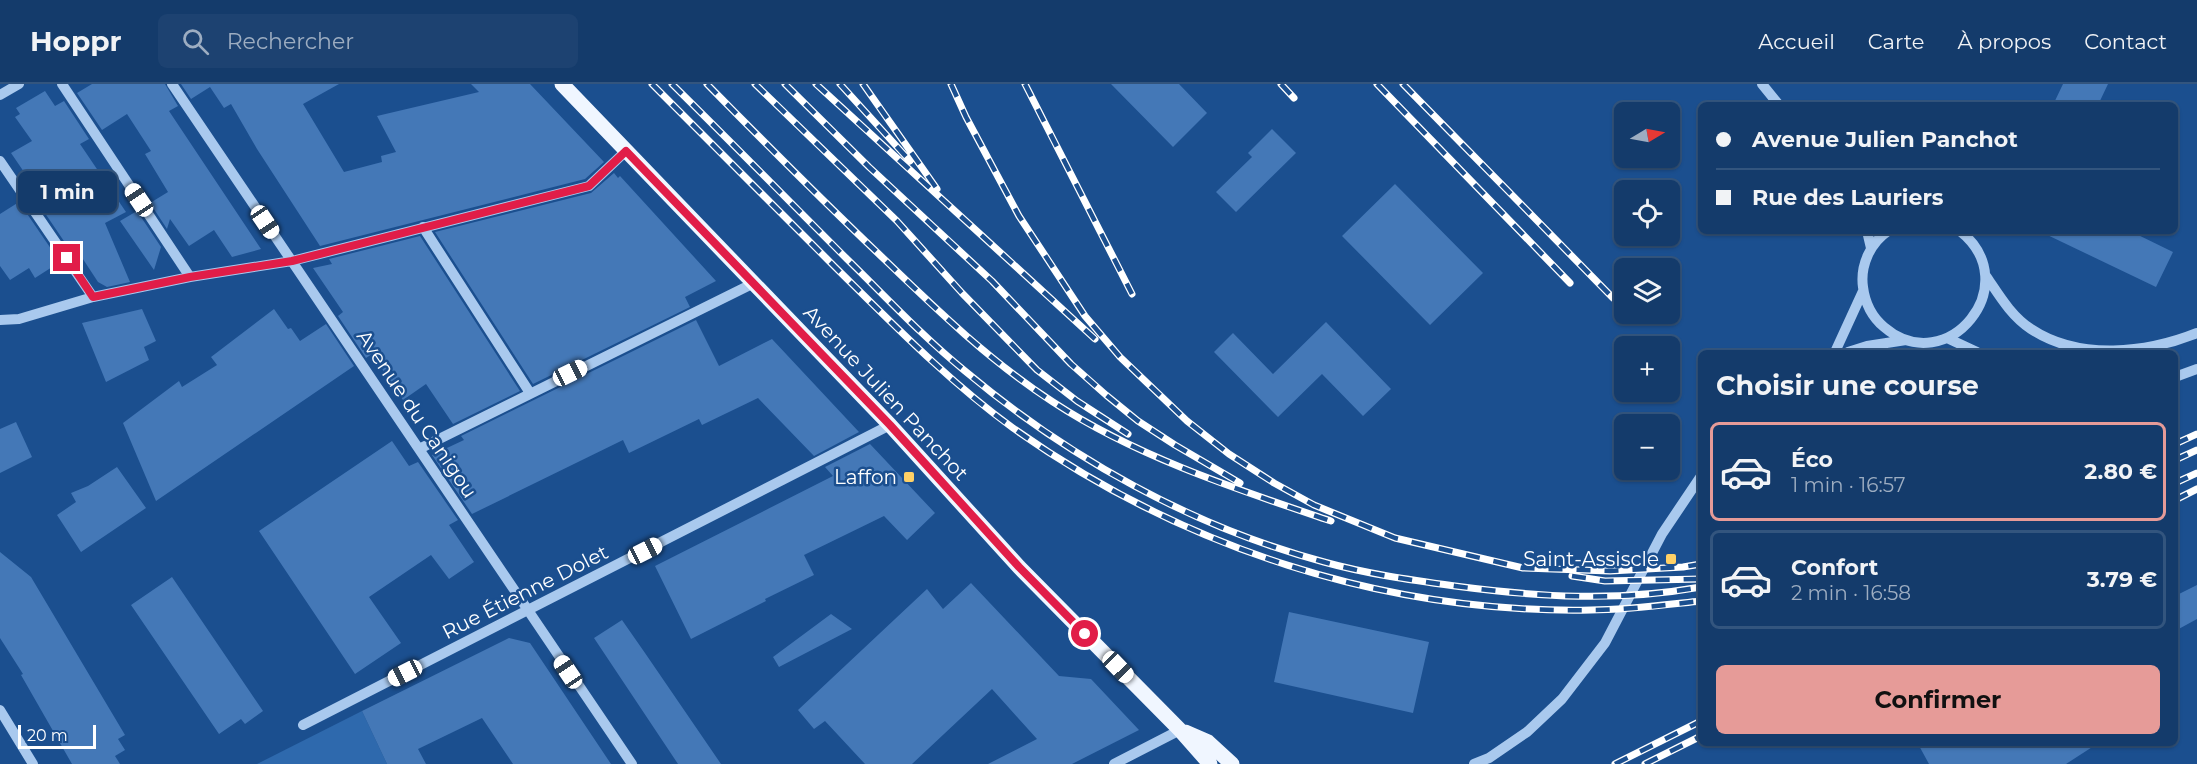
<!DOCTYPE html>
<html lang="fr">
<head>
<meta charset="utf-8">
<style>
	body { margin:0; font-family:Montserrat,sans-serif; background:#1d4271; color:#f1f3f6; height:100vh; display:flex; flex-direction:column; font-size:22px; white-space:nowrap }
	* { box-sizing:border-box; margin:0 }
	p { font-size:20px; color:#9dadc1 }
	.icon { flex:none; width:33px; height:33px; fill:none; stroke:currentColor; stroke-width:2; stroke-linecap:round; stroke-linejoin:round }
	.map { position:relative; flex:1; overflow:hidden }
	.sheet { position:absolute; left:1698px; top:266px; width:480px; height:396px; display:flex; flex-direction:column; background:#143b6b; border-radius:9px; box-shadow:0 2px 4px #0004,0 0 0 2px #33557e }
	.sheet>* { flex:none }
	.guide { position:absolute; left:1698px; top:18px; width:480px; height:132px; border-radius:9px; box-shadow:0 2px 4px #0004,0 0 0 2px #33557e; display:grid; align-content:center; height:132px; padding:0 18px; background:#143b6b }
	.needle { width:39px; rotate:80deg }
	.buttons { position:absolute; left:1614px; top:18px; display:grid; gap:12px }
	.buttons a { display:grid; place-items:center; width:66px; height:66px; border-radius:9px; background:#143b6b; box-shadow:0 2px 4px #0004,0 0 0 2px #33557e; font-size:30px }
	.scale { position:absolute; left:18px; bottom:15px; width:78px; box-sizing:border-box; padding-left:6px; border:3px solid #fff; border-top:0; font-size:16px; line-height:21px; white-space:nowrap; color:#fff; -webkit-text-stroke:4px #1b4f8f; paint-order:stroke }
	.end { position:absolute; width:27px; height:27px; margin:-14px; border:8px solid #e11d48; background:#fff; box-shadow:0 0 0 3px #fff }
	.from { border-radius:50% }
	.bubble { position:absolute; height:42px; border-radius:9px; background:#143b6b; box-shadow:0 2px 4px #0004,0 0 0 2px #33557e; font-size:20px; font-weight:700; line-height:42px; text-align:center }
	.car { position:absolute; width:18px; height:36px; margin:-18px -9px; border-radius:8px; box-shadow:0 0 4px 2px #0007; background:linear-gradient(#fff 24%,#345 0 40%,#fff 0 76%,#345 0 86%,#fff 0) }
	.guide b { display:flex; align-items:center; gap:21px; height:57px; font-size:22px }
	.guide b+b { border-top:2px solid #33557e }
	.guide i { width:15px; height:15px; background:#f1f3f6 }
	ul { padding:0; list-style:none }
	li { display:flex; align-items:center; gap:18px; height:99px; margin:0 12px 9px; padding:0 6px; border:3px solid #33557e; border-radius:9px }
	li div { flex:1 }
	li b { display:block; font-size:22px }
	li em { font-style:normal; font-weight:700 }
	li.active { border-color:#e69b98 }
	li>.icon { width:54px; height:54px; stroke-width:1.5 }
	h2 { padding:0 18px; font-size:27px; line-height:72px }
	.primary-button { display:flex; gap:12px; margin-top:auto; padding:12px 18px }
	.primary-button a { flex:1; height:69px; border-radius:9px; background:#e69b98; color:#111; font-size:24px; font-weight:700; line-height:69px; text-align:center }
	header { display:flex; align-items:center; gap:36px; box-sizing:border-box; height:84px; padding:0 30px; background:#143b6b; border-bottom:2px solid #33557e }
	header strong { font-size:28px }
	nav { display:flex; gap:33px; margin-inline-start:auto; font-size:21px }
	.search { width:420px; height:54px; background:#1d4271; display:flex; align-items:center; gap:15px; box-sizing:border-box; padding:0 21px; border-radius:9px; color:#9dadc1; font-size:22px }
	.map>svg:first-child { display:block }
	.green { fill:#2e69ad }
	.building { fill:#4478b7 }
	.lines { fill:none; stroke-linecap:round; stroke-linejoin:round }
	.minor { stroke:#a9c9ee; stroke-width:10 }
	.major { stroke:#f0f6ff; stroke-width:15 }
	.rail-casing { stroke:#fff; stroke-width:7 }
	.rail { stroke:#1b4f8f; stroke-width:4.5; stroke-dasharray:14; stroke-linecap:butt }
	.route { stroke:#e11d48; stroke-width:8 }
	.poi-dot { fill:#ffd166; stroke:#1b4f8f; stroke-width:2 }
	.labels { text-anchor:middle; stroke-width:5; stroke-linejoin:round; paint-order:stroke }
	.street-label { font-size:20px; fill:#fff; stroke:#1b4f8f }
	.poi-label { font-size:20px; fill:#fff; stroke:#1b4f8f; text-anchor:end }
</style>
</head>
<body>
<header>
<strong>Hoppr</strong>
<div class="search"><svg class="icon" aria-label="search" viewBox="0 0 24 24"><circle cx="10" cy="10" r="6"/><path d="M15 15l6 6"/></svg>Rechercher</div>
<nav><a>Accueil</a><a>Carte</a><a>À propos</a><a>Contact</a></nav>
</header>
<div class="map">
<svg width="2197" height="680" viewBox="0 0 2197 680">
	<rect width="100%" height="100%" fill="#1b4f8f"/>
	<path class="green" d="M362,627l25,53h-130z"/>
	<path class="building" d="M92,0h73l13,22 -9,5 92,138 -29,8 -18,-27 -25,16 -19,-27 -3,10 -17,-26 18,-11 -23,-38 6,-3 -24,-37 -25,16 -25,-37z
		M181,0h158l-36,20 41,68 38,-10 -1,-6 15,-4 -19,-36 102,-24 -8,-8h59l74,78 -19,17 -265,67 -63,-97 -26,-45 -7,4 -14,-21 -19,12z
		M1111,0h68l28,29 -34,34z
		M2063,0h45l-10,21h-45z
		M45,7l10,15 9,-5 25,38 -9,5 46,68 -21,11 25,59 -23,5 -9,-5 -21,-32 -5,3 -40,-59 5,-3 -26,-38 21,-12 -17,-24 5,-3 -4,-6z
		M1272,45l24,24 -60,59 -20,-20 36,-35 -4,-4z
		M614,89l4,5 2,-2 96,105 -31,16 5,10 -157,77 -98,-152 156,-39z
		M1395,100l88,89 -53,52 -88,-89z
		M19,118l41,60 -25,16 -6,-10 -19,12 -10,-14v-52z
		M137,127l24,36 -7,23 -34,-49z
		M2039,147h91l43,21 -17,35z
		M420,152l100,155 -67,33 -27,-40 -23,16 -31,-46 -6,4 -28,-42 5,-4 -30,-44 19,-4 -3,-5z
		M142,225l14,32 -12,6 5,13 -43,22 -24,-59z
		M274,225l14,20 3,-1 9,13 26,-17 28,42 -198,135 -33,-78 56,-42 3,6 35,-22 -6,-8z
		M696,236l23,46 53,-27 87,93 -45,24 -56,-58 -56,27 -3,-6 -70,34 -6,-13 -151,74 -40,-59 32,-15 -3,-4z
		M1326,238l65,67 -28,27 -41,-42 -44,43 -64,-65 19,-19 40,41z
		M16,338l16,35 -32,16v-44z
		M392,357l17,25 9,-4 40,58 -9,5 25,37 -25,17 -18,-24 -62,42 32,46 -46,31 -96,-143z
		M870,360l65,69 -28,27 -23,-24 -80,39 10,20 -49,24 1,2 -75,38 -36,-73 178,-90 -8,-9z
		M117,383l29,41 -65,44 -24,-37 19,-13 -5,-9 17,-7z
		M0,468l31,25 94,158 -7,4 7,11 -10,6 5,8h-48l-51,-89 2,-1 -23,-36z
		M172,493l91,134 -18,13 -4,-5 -22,15 -88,-129z
		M971,499l88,93 32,3 48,51 -67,34h-84l49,-25 -45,-50 -80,75h-47l-40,-43 -11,8 -16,-19 129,-121 16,20z
		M2197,501v34l-22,12v-35z
		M1289,528l140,30 -16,71 -139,-31z
		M831,530l21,15 -73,38 -6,-10z
		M622,536l23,33 76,111h-43l-84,-126z
		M509,554l21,5 81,121h-98l-31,-46 -64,31 8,15h-39l-25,-53z
		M1917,658h183l-34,22h-137z"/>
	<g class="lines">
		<path class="minor" d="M62,0l128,193
			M172,0l460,680
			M1762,0l17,21
			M0,11l19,-11
			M0,77l93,136
			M423,143l107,166
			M1867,147l4,17
			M1888,147c-18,12 -28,35 -25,56 2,16 9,30 21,40 63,54 143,-43 76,-96
			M1986,192c13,19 25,40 45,53 48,32 116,24 166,4
			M0,236l19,-1 74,-22 97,-20 102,-16 297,-75 37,-35
			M1947,254l30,14
			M1835,268l28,-61
			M1848,268l19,-6 39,-6
			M2175,293l22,-8
			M419,365l333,-165
			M0,626l33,54
			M303,641l587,-300
			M1114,680l66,-34
			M1474,680l15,-6 38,-26 35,-33 43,-56 57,-109 39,-58"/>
		<path class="major" d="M562,0l328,341 129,142 161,163 30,34
			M1185,648l23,10 24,22"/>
		<g class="rail-casing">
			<path id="rail" d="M652,0c61,61 122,122 183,183 57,56 113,114 178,161 168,119 371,186 578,182 36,0 73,-5 110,-9
				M672,0c59,58 117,117 175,175 39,38 76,78 118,112 104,87 228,156 359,191 43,12 87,18 131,24 84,11 162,16 246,1
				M707,0c58,59 117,118 177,175 53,51 107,103 169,143 84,55 183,87 278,119
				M755,0l142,137 65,72 75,77 40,31 51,33
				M785,0l84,83 123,114 79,83 35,31 32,26 37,24 65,38
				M816,0l279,255
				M840,0l70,77
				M863,0l74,105
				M951,0l15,33 53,99 66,100 35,41 67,64 42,33 45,29 40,22 81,33 128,30 87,3 73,-4 18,-3
				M1025,0l107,210
				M1281,0l13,14
				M1377,0l193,199
				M1403,0l210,214
				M2175,360l22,-10
				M2175,376l22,-10
				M2175,399l22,-10
				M2175,416l22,-11
				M1572,492l33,5 96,-2
				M1615,680l86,-43
				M1645,680l56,-28"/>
		</g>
		<use href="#rail" class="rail"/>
	</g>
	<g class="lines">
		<path class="route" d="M67,174l26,39 97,-20 102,-16 297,-75 37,-35 264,274 129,142 66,67"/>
	</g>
	<g class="poi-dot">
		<rect x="903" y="387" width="12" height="12" rx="3"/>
		<rect x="1665" y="469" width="12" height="12" rx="3"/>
	</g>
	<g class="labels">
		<g class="street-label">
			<text transform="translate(886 309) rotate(47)" y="7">Avenue Julien Panchot</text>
			<text transform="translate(417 330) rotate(56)" y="7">Avenue du Canigou</text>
			<text transform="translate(525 508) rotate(-27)" y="7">Rue Étienne Dolet</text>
		</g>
		<g class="poi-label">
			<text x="897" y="400">Laffon</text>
			<text x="1659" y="482">Saint-Assiscle</text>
		</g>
	</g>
</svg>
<div class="buttons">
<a><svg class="needle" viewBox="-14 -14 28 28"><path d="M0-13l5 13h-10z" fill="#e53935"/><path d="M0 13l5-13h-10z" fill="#9dadc1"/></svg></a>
<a><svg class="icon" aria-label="locate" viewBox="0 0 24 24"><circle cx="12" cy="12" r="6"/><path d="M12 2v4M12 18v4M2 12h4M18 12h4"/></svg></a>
<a><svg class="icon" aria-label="layers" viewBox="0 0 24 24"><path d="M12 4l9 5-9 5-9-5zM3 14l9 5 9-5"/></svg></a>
<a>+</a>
<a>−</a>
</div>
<div class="scale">20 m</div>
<i class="end from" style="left:1085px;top:550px"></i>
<i class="end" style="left:67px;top:174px"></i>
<div class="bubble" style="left:18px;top:87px;width:99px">1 min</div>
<i class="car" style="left:139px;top:116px;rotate:326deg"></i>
<i class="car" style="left:265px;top:138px;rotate:146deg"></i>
<i class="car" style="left:570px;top:289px;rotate:64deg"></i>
<i class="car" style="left:645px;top:467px;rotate:63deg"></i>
<i class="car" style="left:1118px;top:583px;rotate:136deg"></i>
<i class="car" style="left:568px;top:588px;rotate:326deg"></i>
<i class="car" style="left:405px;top:589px;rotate:243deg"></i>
<div class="guide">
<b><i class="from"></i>Avenue Julien Panchot</b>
<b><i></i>Rue des Lauriers</b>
</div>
<section class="sheet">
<h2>Choisir une course</h2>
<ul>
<li class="active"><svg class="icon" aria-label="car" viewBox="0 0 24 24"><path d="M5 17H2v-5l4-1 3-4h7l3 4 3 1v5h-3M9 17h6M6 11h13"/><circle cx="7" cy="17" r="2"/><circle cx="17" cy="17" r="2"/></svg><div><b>Éco</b><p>1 min · 16:57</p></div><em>2.80 €</em></li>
<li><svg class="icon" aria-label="car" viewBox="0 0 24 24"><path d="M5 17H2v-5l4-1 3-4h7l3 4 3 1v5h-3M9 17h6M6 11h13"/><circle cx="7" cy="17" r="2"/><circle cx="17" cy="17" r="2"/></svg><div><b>Confort</b><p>2 min · 16:58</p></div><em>3.79 €</em></li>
</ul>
<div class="primary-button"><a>Confirmer</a></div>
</section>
</div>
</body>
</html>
